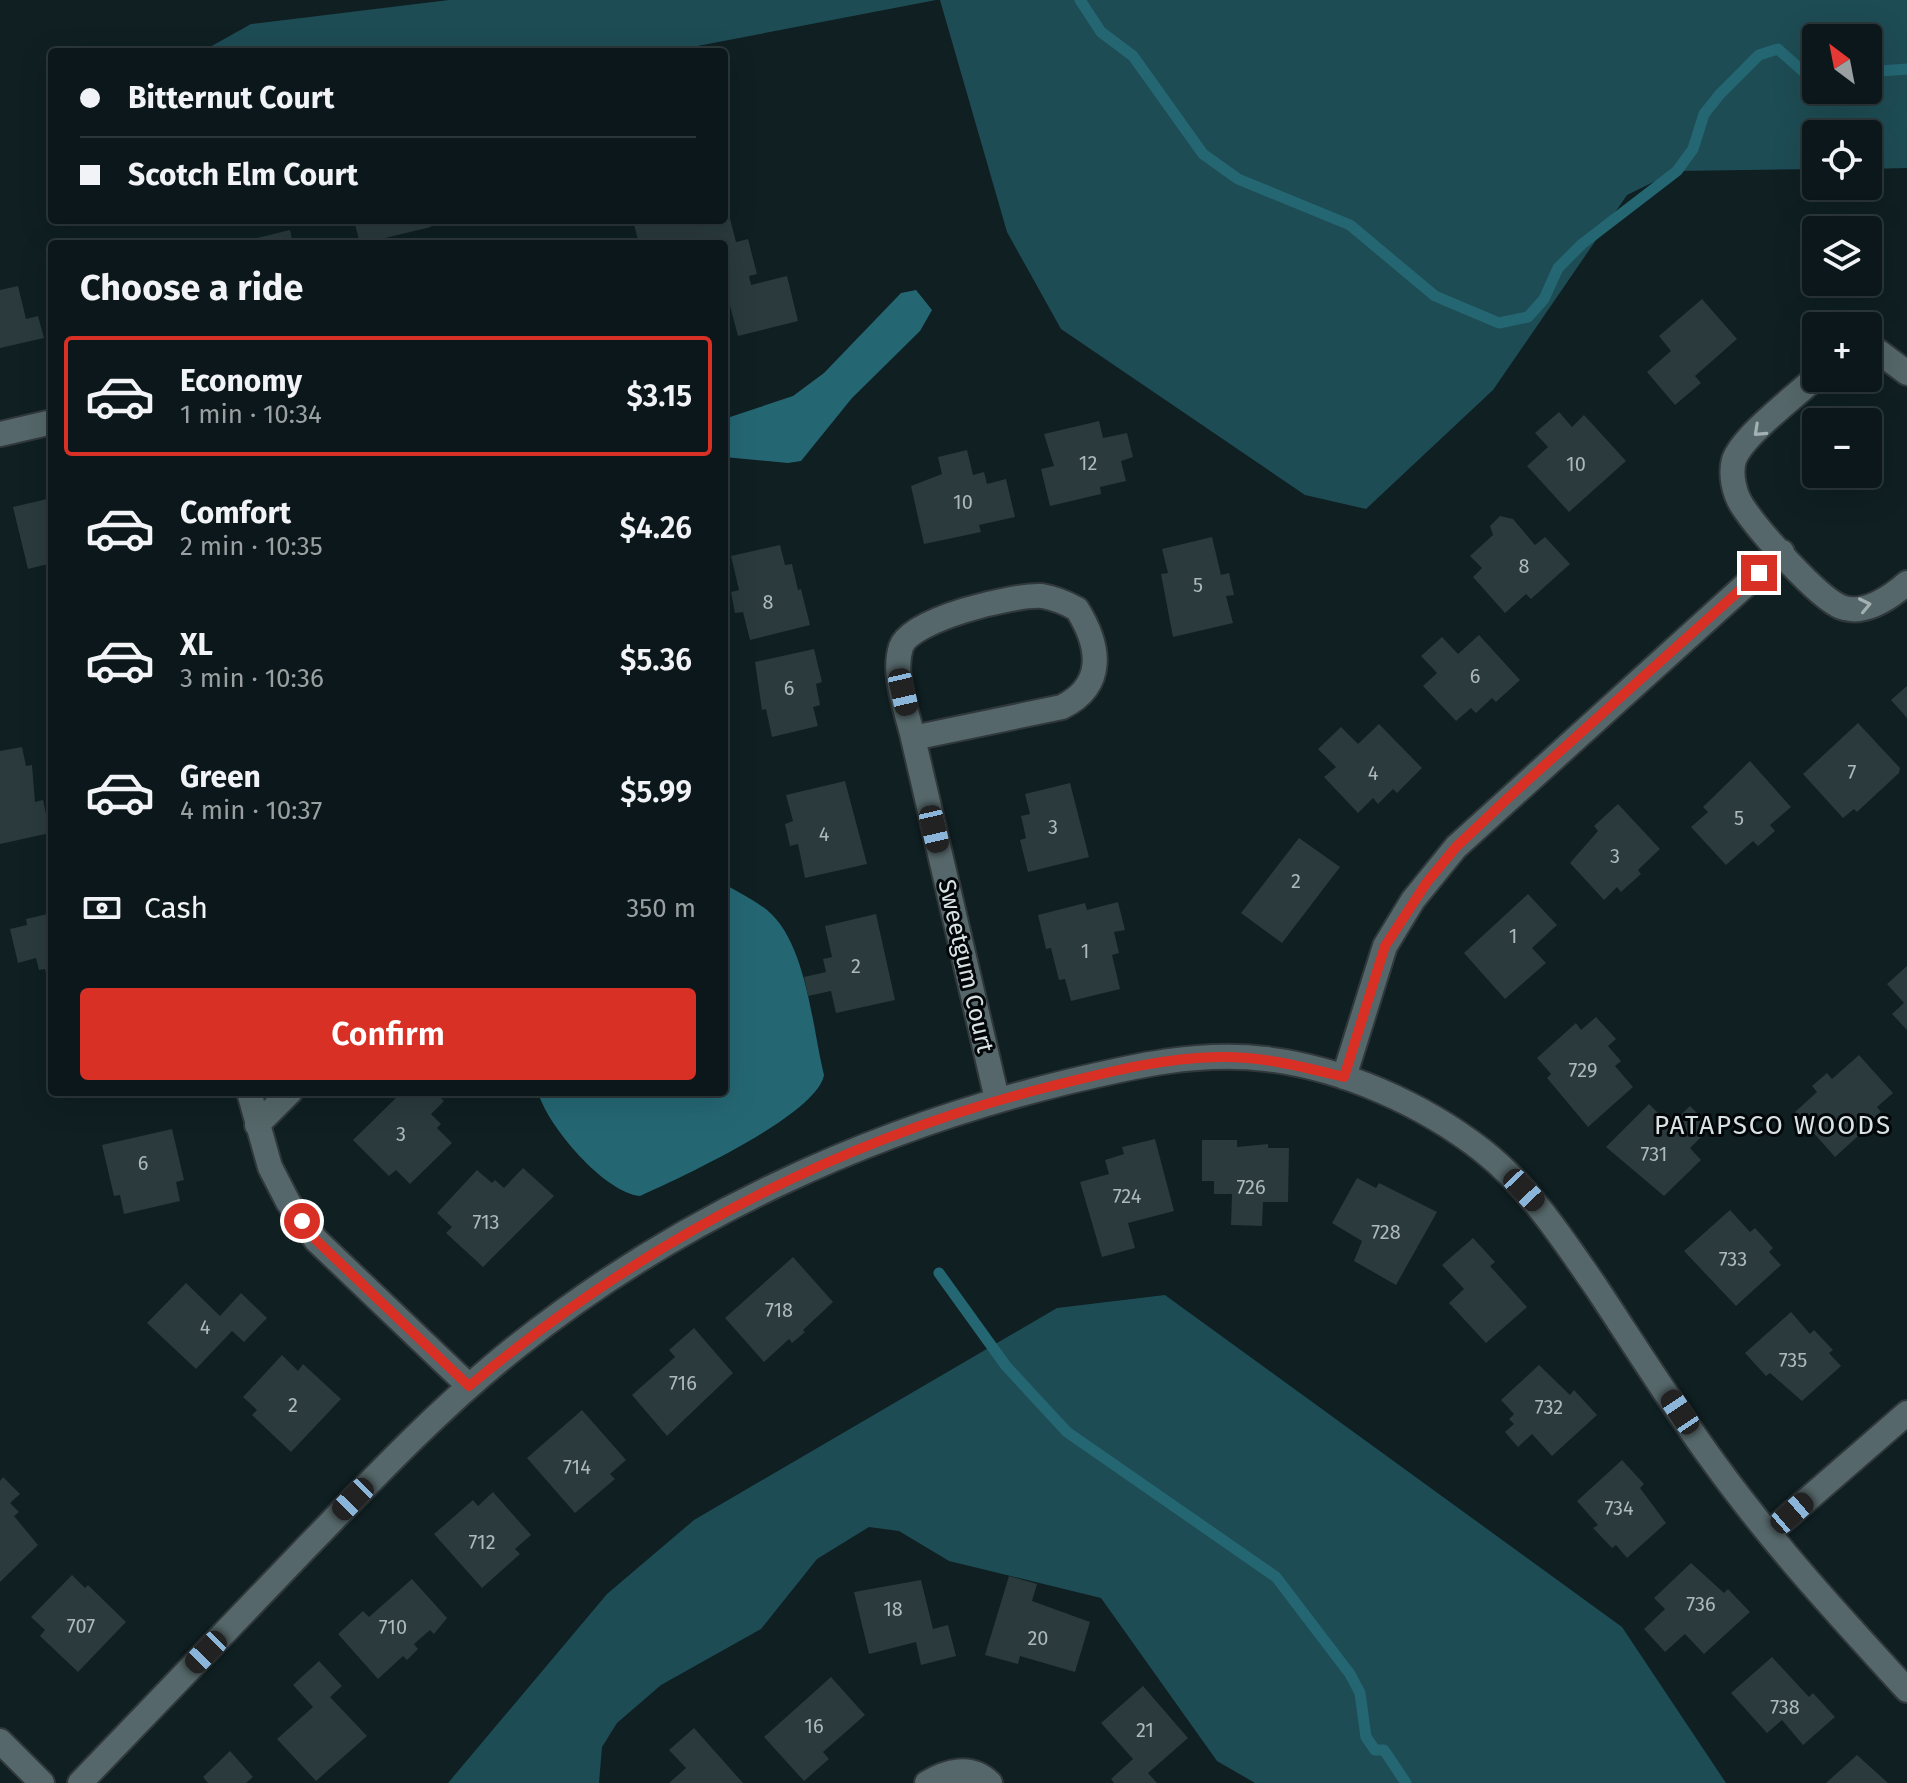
<!DOCTYPE html>
<html lang="en">
<head>
<meta charset="utf-8">
<style>
	body { margin:0; font-family:"Fira Sans",sans-serif; background:#192427; color:#f1f3f6; height:100vh; display:flex; flex-direction:column; font-size:30px; white-space:nowrap }
	* { box-sizing:border-box; margin:0 }
	p { font-size:26px; color:#9a9fa2 }
	.icon { flex:none; width:44px; height:44px; fill:none; stroke:currentColor; stroke-width:2; stroke-linecap:round; stroke-linejoin:round }
	.map { position:relative; flex:1; overflow:hidden }
	.panel { position:absolute; left:48px; top:240px; width:680px; height:856px; display:flex; flex-direction:column; background:#0b171a; border-radius:8px; box-shadow:0 8px 32px #0002,0 0 0 2px #2b3639 }
	.panel>* { flex:none }
	.hud { position:absolute; left:48px; top:48px; width:680px; height:176px; border-radius:8px; box-shadow:0 8px 32px #0002,0 0 0 2px #2b3639; display:grid; align-content:center; height:176px; padding:0 32px; background:#0b171a }
	.needle { width:52px; rotate:328deg }
	.buttons { position:absolute; left:1802px; top:24px; display:grid; gap:16px }
	.buttons a { display:grid; place-items:center; width:80px; height:80px; border-radius:8px; background:#0b171a; box-shadow:0 8px 32px #0002,0 0 0 2px #2b3639; font-size:40px }
	.end { position:absolute; width:36px; height:36px; margin:-18px; border:10px solid #d93025; background:#fff; box-shadow:0 0 0 4px #fff }
	.from { border-radius:50% }
	.car { position:absolute; width:24px; height:48px; margin:-24px -12px; border-radius:10px; box-shadow:0 0 6px 2px #0007; background:linear-gradient(#222 24%,#8ab4d8 0 40%,#222 0 76%,#8ab4d8 0 86%,#222 0) }
	.hud b { display:flex; align-items:center; gap:28px; height:76px; font-size:30px }
	.hud b+b { border-top:2px solid #2b3639 }
	.hud i { width:20px; height:20px; background:#f1f3f6 }
	ul { padding:0; list-style:none }
	li { display:flex; align-items:center; gap:24px; height:120px; margin:0 16px 12px; padding:0 16px; border:4px solid transparent; border-radius:8px }
	li div { flex:1 }
	li b { display:block; font-size:30px }
	li em { font-style:normal; font-weight:600 }
	li.current { border-color:#d93025 }
	li>.icon { width:72px; height:72px; stroke-width:1.5 }
	h2 { padding:0 32px; font-size:36px; line-height:96px }
	.pay { display:flex; align-items:center; gap:20px; height:88px; padding:0 32px; font-size:30px }
	.pay p { margin-inline-start:auto }
	.cta { display:flex; gap:16px; margin-top:auto; padding:16px 32px }
	.cta a { flex:1; height:92px; border-radius:8px; background:#d93025; color:#fff; font-size:32px; font-weight:600; line-height:92px; text-align:center }
	.map>svg:first-child { display:block }
	.forest { fill:#1e4c54; fill-rule:evenodd }
	.water { fill:#246773 }
	.lines { fill:none; stroke-linecap:round; stroke-linejoin:round }
	.stream { stroke:#246773; stroke-width:11 }
	.building { fill:#2a3a3d }
	.minor-casing { stroke:#30383b; stroke-width:28 }
	.minor { stroke:#55676a; stroke-width:24 }
	.oneway { stroke:#a4b1b3 }
	.route { stroke:#d93025; stroke-width:10 }
	.labels { text-anchor:middle; stroke-width:6; stroke-linejoin:round; paint-order:stroke }
	.number-label { font-size:20px; fill:#acb8ba }
	.street-label { font-size:24px; fill:#d8e2e3; stroke:#030709 }
	.neighbourhood-label { font-size:26px; letter-spacing:2px; fill:#d8e2e3; stroke:#030709 }
</style>
</head>
<body>
<div class="map">
<svg width="1907" height="1783" viewBox="0 0 1907 1783">
	<rect width="100%" height="100%" fill="#0f1f22"/>
	<path class="forest" d="M449,0h487l-270,52h-465l50,-28z
		M940,0h967v168l-39,1v-35h-52v35l-140,2 -49,24 -134,195 -127,119 -61,-14 -244,-166 -54,-97zM1816,38h52v52h-52z
		M1165,1295l457,332 104,156h-471l-38,-22 -116,-163 -152,-37 -50,-30 -30,-4 -52,32 -56,70 -100,56 -44,38 -15,24 -3,36h-151l159,-189 87,-74 363,-212z"/>
	<path class="water" d="M916,290l16,20 -12,21 -68,67 -51,63 -13,2 -64,-6v-38l69,-23 31,-23 77,-80z
		M724,884c14,8 30,16 43,26 40,33 45,117 57,165 -7,40 -144,103 -184,121 -35,-3 -93,-70 -102,-104h186z"/>
	<g class="lines">
		<path class="stream" d="M1080,0l21,32 32,24 70,98 35,25 112,46 85,71 64,27 29,-6 16,-18 14,-31 24,-24 95,-73 16,-22 11,-35 16,-20 39,-39 19,-6 28,25 10,1
			M1868,72l39,-3
			M939,1273l67,93 61,66 209,145 74,97 10,19 6,44 9,13h9l22,33"/>
	</g>
	<path class="building" d="M725,199l11,43 12,-3 9,35 -8,2 2,9 36,-9 11,45 -60,15 -10,-38 -4,1v-55h-85l-6,-24h91z
		M354,220h75l2,7 -71,17z
		M290,230l3,14h-57v-1z
		M18,286l8,33 12,-3 6,22 -44,10v-58z
		M1702,299l35,40 -42,37 6,7 -26,22 -28,-33 24,-21 -12,-15z
		M1559,412l13,15 12,-12 42,46 -57,51 -42,-46 21,-19 -13,-14z
		M1099,421l4,17 24,-5 6,24 -12,4 5,20 -26,6 1,7 -51,12 -9,-37 13,-3 -10,-32z
		M967,450l6,25 11,-3 3,12 19,-5 9,38 -36,8 2,7 -57,12 -13,-58 31,-12 -4,-17z
		M47,499l2,6 3,-1v59l-24,6 -15,-62z
		M1500,516l13,3 22,26 10,-8 25,27 -39,35 -5,-5 -21,19 -32,-36 9,-9 -12,-12 23,-21 -3,-9z
		M1212,537l9,38 8,-2 5,22 -8,1 7,27 -60,14 -12,-63 7,-1 -6,-24z
		M780,545l5,20 7,-1 6,26 3,-1 9,36 -60,15 -7,-28 -8,1 -4,-21 8,-2 -8,-34z
		M1479,635l41,45 -24,22 -4,-4 -16,15 -5,-5 -15,13 -33,-35 14,-13 -16,-17 21,-19 16,17z
		M814,649l8,33 -6,2 4,21 -7,2 5,19 -46,11 -6,-28 -4,1 -7,-48z
		M1907,686v32l-16,-18z
		M1858,723l42,45 -1,5 -42,39 -3,-3 -11,9 -40,-44z
		M1379,724l43,44 -25,25 -4,-4 -15,15 -5,-6 -15,15 -34,-36 12,-10 -18,-18 23,-22 17,17z
		M22,747l4,19 6,-1 3,37 8,-2 7,33 -50,11v-93z
		M1750,761l41,46 -21,18 5,6 -17,15 -5,-5 -27,24 -35,-38 17,-15 -5,-5z
		M845,781l22,83 -62,14 -7,-34 -8,2 -5,-22 8,-3 -7,-26z
		M1070,783l19,74 -61,15 -8,-32 6,-2 -5,-22 9,-2 -5,-20z
		M1618,804l42,45 -22,21 3,4 -20,18 -4,-5 -13,13 -34,-37 28,-32 -4,-5z
		M1299,838l41,29 -58,76 -41,-30z
		M1528,894l29,31 -25,23 14,15 -41,36 -41,-46z
		M1118,902l7,28 -11,2 5,21 -7,2 8,34 -49,12 -6,-22 -6,1 -8,-32 -5,1 -8,-34 47,-12 2,7z
		M52,913v79h-1l-6,-23 -6,1 -3,-12 -18,5 -8,-34 17,-4 -1,-6z
		M876,914l19,86 -59,13 -5,-22 -23,5 -4,-19 22,-5 -3,-13 9,-2 -7,-31z
		M1907,966v64l-15,-16 12,-11 -17,-19z
		M1596,1017l20,22 -8,7 13,15 -6,5 18,21 -45,40 -41,-49 4,-4 -14,-16 39,-35 5,7z
		M1859,1055l34,38 -16,14 4,5 -16,14 2,2 -32,29 -40,-45 22,-20 -5,-6 15,-13 5,6z
		M402,1092h33l9,9 -13,13 10,10 -4,4 15,15 -42,41 -14,-14 -7,6 -36,-36z
		M1649,1104l21,21 20,-19 21,21 -21,21 11,12 -37,36 -58,-49z
		M172,1129l12,51 -8,2 4,19 -56,13 -4,-19 -6,1 -12,-51z
		M1155,1139l19,72 -46,12 7,25 -33,9 -22,-75 29,-8 -4,-14 19,-6 -2,-7z
		M1202,1140h35v7l31,-3v4h21l-1,54h-25l-1,24 -31,-1 1,-31h-18v-13h-12z
		M523,1168l31,28 -71,71 -37,-34 6,-6 -15,-14 40,-43 15,13 3,-3 9,8z
		M1357,1178l19,10 3,-5 58,29 -41,73 -42,-24 8,-20 -30,-18z
		M1730,1210l20,22 5,-4 18,20 -4,4 12,13 -45,41 -52,-55z
		M1473,1238l22,24 -5,4 37,41 -41,36 -37,-40 15,-14 -22,-24z
		M793,1257l40,45 -30,28 2,2 -13,11 -3,-4 -25,23 -39,-44z
		M186,1283l34,33 21,-23 26,25 -23,24 -12,-11 -36,38 -49,-46z
		M1791,1312l19,22 4,-4 19,20 -4,3 12,13 -39,35 -32,-28 -4,3 -21,-23z
		M694,1328l39,45 -66,63 -35,-41 43,-38 -6,-7z
		M282,1355l16,16 5,-7 38,35 -50,53 -39,-37 5,-5 -14,-13z
		M1539,1365l31,30 4,-5 23,25 -45,41 -20,-22 -14,13 -13,-15 9,-8 -5,-5 5,-5 -13,-14z
		M582,1410l44,50 -16,14 5,5 -40,34 -48,-55z
		M1622,1460l22,24 -4,4 26,35 -39,35 -11,-13 -4,3 -19,-20 5,-3 -21,-24z
		M3,1477l17,17 -10,9 9,9 -5,4 24,29 -38,37v-101z
		M493,1492l38,43 -16,14 5,5 -38,34 -48,-54 39,-34 5,6z
		M1691,1563l33,30 4,-4 22,23 -46,42 -19,-20 -20,18 -21,-23 21,-20 -11,-11z
		M72,1575l13,13 3,-3 38,37 -48,50 -38,-36 5,-6 -14,-13z
		M1009,1576l28,8 -5,17 58,21 -15,50 -55,-16 -2,8 -33,-9z
		M412,1579l35,39 -13,16 -4,-4 -16,14 4,5 -11,11 -4,-4 -25,23 -40,-45 25,-23 6,6z
		M921,1580l12,49 15,-4 8,31 -35,9 -5,-23 -47,12 -15,-62z
		M1772,1657l37,40 4,-4 22,24 -32,28 -21,-25 -15,13 -36,-40z
		M319,1661l23,25 -12,11 37,39 -51,45 -39,-42 36,-32 -20,-22z
		M831,1677l34,38 -42,37 6,7 -25,22 -40,-44z
		M1143,1686l45,52 -40,35 9,10h-43l-3,-4 22,-20 -32,-36z
		M694,1728l49,55h-74l17,-15 -17,-18z
		M230,1751l23,26 -7,6h-38l-5,-6z
		M1857,1755l31,28h-62z"/>
	<g class="lines">
		<g class="minor-casing">
			<path id="minor" d="M1868,351l11,1 28,21
				M1816,377c-20,19 -74,59 -82,83 -4,14 0,34 9,47 15,23 74,90 98,100 23,9 50,-10 66,-24
				M0,434l52,-12
				M913,738c-6,-27 -21,-63 -12,-91 9,-28 114,-53 141,-51 13,2 24,7 35,13 23,37 29,76 -15,98l-149,31 84,361
				M1344,1077l41,-131 28,-46 43,-53 326,-295
				M249,1092l21,75 18,35 28,38 153,146
				M257,1125l33,-33
				M1769,1533l138,-120
				M0,1741l42,42
				M80,1783c74,-77 148,-154 222,-231 69,-71 136,-143 214,-205 162,-129 351,-216 551,-265 67,-16 130,-31 199,-23 76,9 157,45 217,92 47,37 79,87 113,136 39,59 77,120 119,177 58,80 125,153 192,226
				M927,1783c20,-12 44,-19 63,0"/>
		</g>
		<use href="#minor" class="minor"/>
	</g>
	<defs><path id="oneway-chevron" d="M-2-3.5L2.5 0L-2 3.5" fill="none" stroke-width="1.6" stroke-linecap="round" stroke-linejoin="round" transform="scale(2)"/></defs>
	<g class="oneway">
		<use href="#oneway-chevron" transform="translate(1759 431) rotate(137)"/>
		<use href="#oneway-chevron" transform="translate(1865 605) rotate(-12)"/>
	</g>
	<g class="lines">
		<path class="route" d="M302,1221l14,19 153,146c172,-143 366,-246 583,-300 56,-14 109,-28 167,-29 43,-1 84,10 125,20l41,-131 42,-64 29,-35 53,-50 250,-224"/>
	</g>
	<g class="labels">
		<g class="number-label">
			<text x="1088" y="470">12</text>
			<text x="1576" y="471">10</text>
			<text x="963" y="509">10</text>
			<text x="1524" y="573">8</text>
			<text x="1198" y="592">5</text>
			<text x="768" y="609">8</text>
			<text x="1475" y="683">6</text>
			<text x="789" y="695">6</text>
			<text x="1852" y="779">7</text>
			<text x="1373" y="780">4</text>
			<text x="1739" y="825">5</text>
			<text x="1053" y="834">3</text>
			<text x="824" y="841">4</text>
			<text x="1615" y="863">3</text>
			<text x="1296" y="888">2</text>
			<text x="1513" y="943">1</text>
			<text x="1085" y="958">1</text>
			<text x="856" y="973">2</text>
			<text x="1583" y="1077">729</text>
			<text x="401" y="1141">3</text>
			<text x="1654" y="1161">731</text>
			<text x="143" y="1170">6</text>
			<text x="1251" y="1194">726</text>
			<text x="1127" y="1203">724</text>
			<text x="486" y="1229">713</text>
			<text x="1386" y="1239">728</text>
			<text x="1733" y="1266">733</text>
			<text x="779" y="1317">718</text>
			<text x="205" y="1334">4</text>
			<text x="1793" y="1367">735</text>
			<text x="683" y="1390">716</text>
			<text x="293" y="1412">2</text>
			<text x="1549" y="1414">732</text>
			<text x="577" y="1474">714</text>
			<text x="1619" y="1515">734</text>
			<text x="482" y="1549">712</text>
			<text x="1701" y="1611">736</text>
			<text x="893" y="1616">18</text>
			<text x="81" y="1633">707</text>
			<text x="393" y="1634">710</text>
			<text x="1038" y="1645">20</text>
			<text x="1785" y="1714">738</text>
			<text x="814" y="1733">16</text>
			<text x="1145" y="1737">21</text>
		</g>
		<g class="street-label">
			<text transform="translate(966 966) rotate(77)" y="8">Sweetgum Court</text>
		</g>
		<g class="neighbourhood-label">
			<text x="1773" y="1134">PATAPSCO WOODS</text>
		</g>
	</g>
</svg>
<div class="buttons">
<a><svg class="needle" viewBox="-14 -14 28 28"><path d="M0-13l5 13h-10z" fill="#e53935"/><path d="M0 13l5-13h-10z" fill="#9a9fa2"/></svg></a>
<a><svg class="icon" aria-label="locate" viewBox="0 0 24 24"><circle cx="12" cy="12" r="6"/><path d="M12 2v4M12 18v4M2 12h4M18 12h4"/></svg></a>
<a><svg class="icon" aria-label="layers" viewBox="0 0 24 24"><path d="M12 4l9 5-9 5-9-5zM3 14l9 5 9-5"/></svg></a>
<a>+</a>
<a>−</a>
</div>
<i class="end from" style="left:302px;top:1221px"></i>
<i class="end" style="left:1759px;top:573px"></i>
<i class="car" style="left:903px;top:692px;rotate:167deg"></i>
<i class="car" style="left:934px;top:829px;rotate:167deg"></i>
<i class="car" style="left:1524px;top:1190px;rotate:137deg"></i>
<i class="car" style="left:1680px;top:1412px;rotate:326deg"></i>
<i class="car" style="left:353px;top:1499px;rotate:224deg"></i>
<i class="car" style="left:1792px;top:1513px;rotate:49deg"></i>
<i class="car" style="left:206px;top:1652px;rotate:224deg"></i>
<div class="hud">
<b><i class="from"></i>Bitternut Court</b>
<b><i></i>Scotch Elm Court</b>
</div>
<section class="panel">
<h2>Choose a ride</h2>
<ul>
<li class="current"><svg class="icon" aria-label="car" viewBox="0 0 24 24"><path d="M5 17H2v-5l4-1 3-4h7l3 4 3 1v5h-3M9 17h6M6 11h13"/><circle cx="7" cy="17" r="2"/><circle cx="17" cy="17" r="2"/></svg><div><b>Economy</b><p>1 min · 10:34</p></div><em>$3.15</em></li>
<li><svg class="icon" aria-label="car" viewBox="0 0 24 24"><path d="M5 17H2v-5l4-1 3-4h7l3 4 3 1v5h-3M9 17h6M6 11h13"/><circle cx="7" cy="17" r="2"/><circle cx="17" cy="17" r="2"/></svg><div><b>Comfort</b><p>2 min · 10:35</p></div><em>$4.26</em></li>
<li><svg class="icon" aria-label="car" viewBox="0 0 24 24"><path d="M5 17H2v-5l4-1 3-4h7l3 4 3 1v5h-3M9 17h6M6 11h13"/><circle cx="7" cy="17" r="2"/><circle cx="17" cy="17" r="2"/></svg><div><b>XL</b><p>3 min · 10:36</p></div><em>$5.36</em></li>
<li><svg class="icon" aria-label="car" viewBox="0 0 24 24"><path d="M5 17H2v-5l4-1 3-4h7l3 4 3 1v5h-3M9 17h6M6 11h13"/><circle cx="7" cy="17" r="2"/><circle cx="17" cy="17" r="2"/></svg><div><b>Green</b><p>4 min · 10:37</p></div><em>$5.99</em></li>
</ul>
<div class="pay"><svg class="icon" aria-label="cash" viewBox="0 0 24 24"><path d="M3 7h18v10H3z"/><circle cx="12" cy="12" r="2"/></svg>Cash<p>350 m</p></div>
<div class="cta"><a>Confirm</a></div>
</section>
</div>
</body>
</html>
